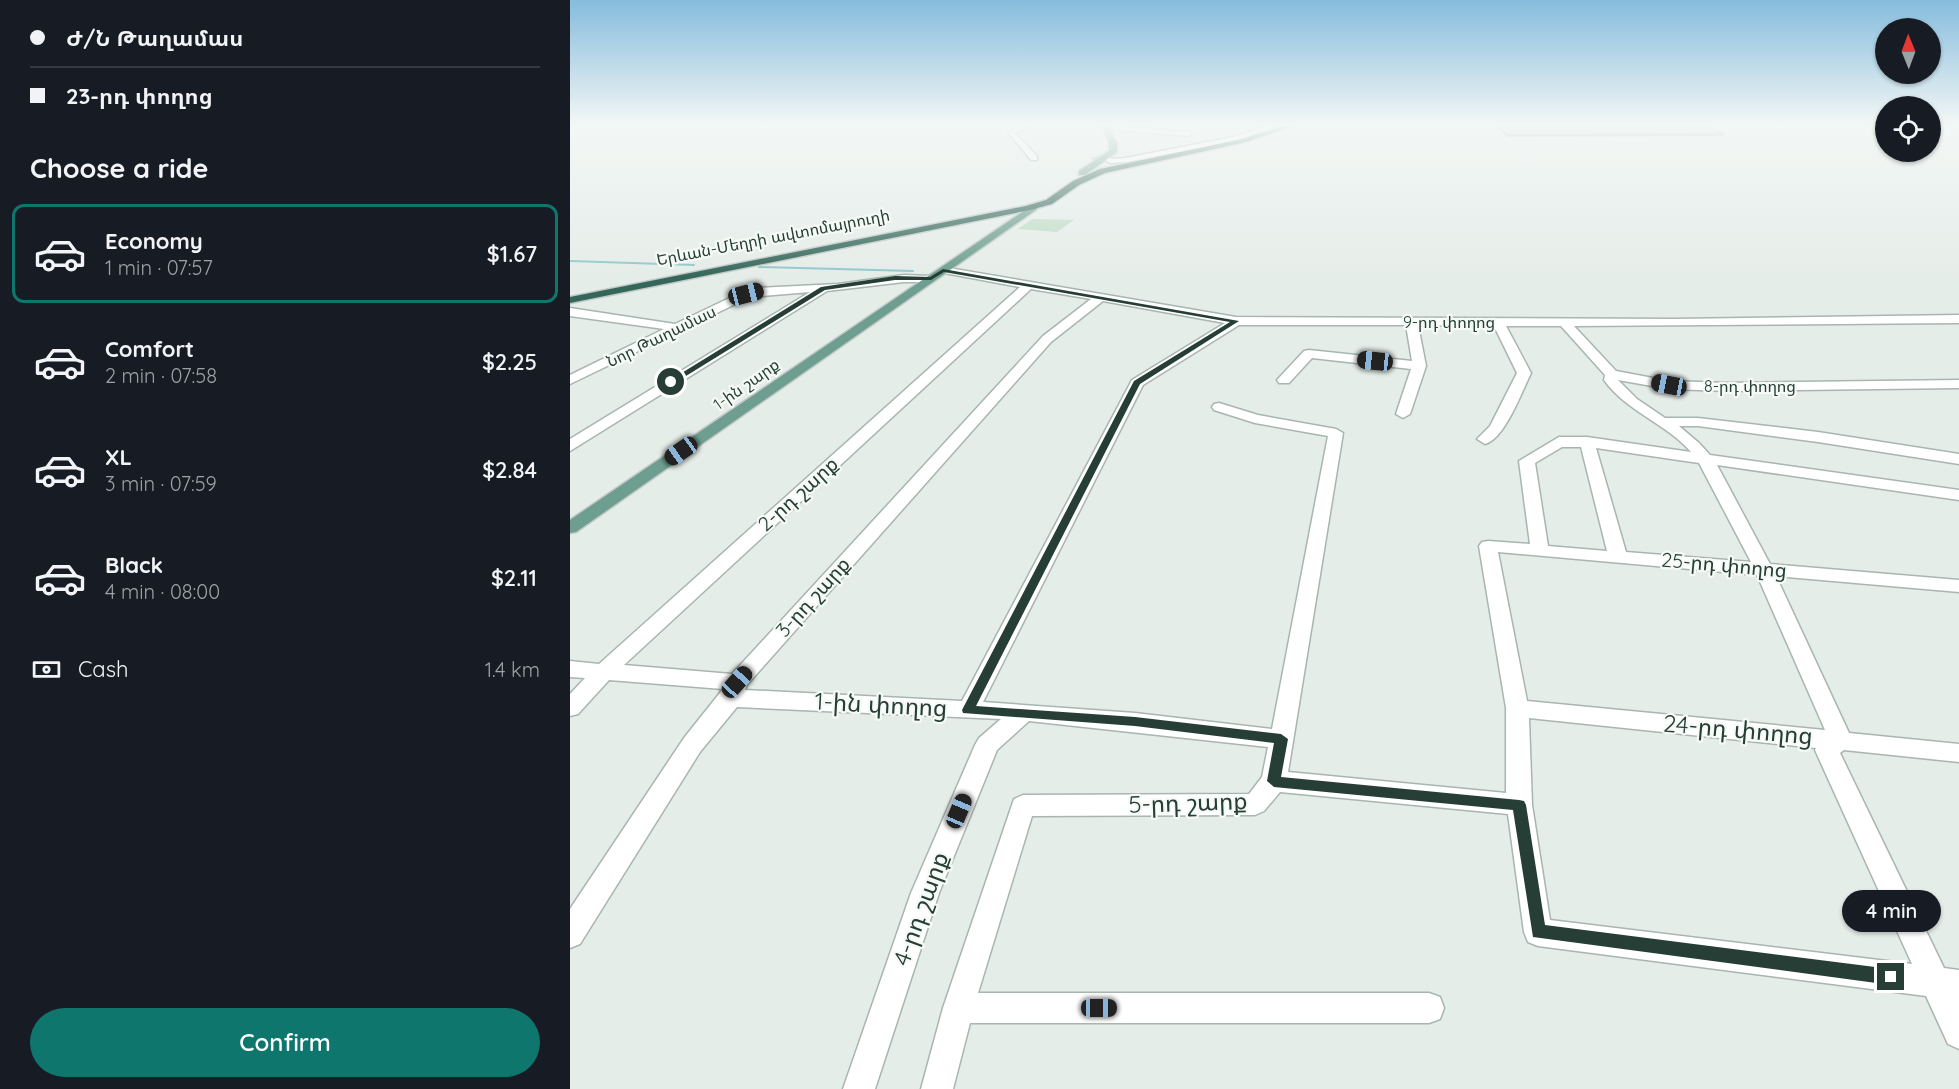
<!DOCTYPE html>
<html lang="en">
<head>
<meta charset="utf-8">
<style>
	body { margin:0; font-family:Quicksand,"Noto Sans Armenian",sans-serif; background:#242831; color:#f1f3f6; height:100vh; display:flex; flex-direction:column; font-size:22px; white-space:nowrap }
	* { box-sizing:border-box; margin:0 }
	p { font-size:20px; color:#9ea1a6 }
	.icon { flex:none; width:33px; height:33px; fill:none; stroke:currentColor; stroke-width:2; stroke-linecap:round; stroke-linejoin:round }
	.map { position:relative; flex:1; overflow:hidden }
	.drawer { display:flex; flex-direction:column; background:#171b24; width:570px }
	.drawer>* { flex:none }
	.guide { display:grid; align-content:center; height:132px; padding:0 30px; background:#171b24 }
	.needle { width:39px; rotate:359deg }
	.fabs { position:absolute; left:1305px; top:18px; display:grid; gap:12px }
	.fabs a { display:grid; place-items:center; width:66px; height:66px; border-radius:50%; background:#171b24; box-shadow:0 2px 4px #0004; font-size:30px }
	.end { position:absolute; width:27px; height:27px; margin:-14px; border:8px solid #263e36; background:#fff; box-shadow:0 0 0 3px #fff }
	.from { border-radius:50% }
	.bubble { position:absolute; height:42px; border-radius:21px; background:#171b24; box-shadow:0 2px 4px #0004; font-size:20px; font-weight:600; line-height:42px; text-align:center }
	.car { position:absolute; width:18px; height:36px; margin:-18px -9px; border-radius:8px; box-shadow:0 0 4px 2px #0007; background:linear-gradient(#222 24%,#8ab4d8 0 40%,#222 0 76%,#8ab4d8 0 86%,#222 0) }
	.guide b { display:flex; align-items:center; gap:21px; height:57px; font-size:22px }
	.guide b+b { border-top:2px solid #363941 }
	.guide i { width:15px; height:15px; background:#f1f3f6 }
	ul { padding:0; list-style:none }
	li { display:flex; align-items:center; gap:18px; height:99px; margin:0 12px 9px; padding:0 18px; border:3px solid transparent; border-radius:12px }
	li div { flex:1 }
	li b { display:block; font-size:22px }
	li em { font-style:normal; font-weight:600 }
	li.current { border-color:#0f766e }
	li>.icon { width:54px; height:54px; stroke-width:1.5 }
	h2 { padding:0 30px; font-size:27px; line-height:72px }
	.pay { display:flex; align-items:center; gap:15px; height:66px; padding:0 30px; font-size:22px }
	.pay p { margin-inline-start:auto }
	.primary-button { display:flex; gap:12px; margin-top:auto; padding:12px 30px }
	.primary-button a { flex:1; height:69px; border-radius:36px; background:#0f766e; color:#fff; font-size:24px; font-weight:600; line-height:69px; text-align:center }
	main { display:flex; flex:1; min-height:0 }
	.map>svg:first-child { display:block }
	.green { fill:#c0dcc6 }
	.lines { fill:none; stroke-linecap:round; stroke-linejoin:round }
	.stream { stroke:#93c7cd; stroke-width:2 }
	.canal { fill:#93c7cd; fill-rule:evenodd }
	.minor-casing { stroke:#a8b5b0; stroke-width:3 }
	.major-casing { stroke:#c2c9c7; stroke-width:3 }
	.highway-casing { stroke:#c2c9c7; stroke-width:3 }
	.minor { fill:#fff; fill-rule:evenodd }
	.major { fill:#6e9e8f; fill-rule:evenodd }
	.highway { fill:#34675a; fill-rule:evenodd }
	.wall { fill:#a1aca7 }
	.building { fill:#bbc8c2; stroke:#838c88; stroke-width:1.5 }
	.route { fill:#263e36 }
	.labels { text-anchor:middle; stroke-width:4.5; stroke-linejoin:round; paint-order:stroke }
	.far-street-label { font-size:16px; fill:#263e36; stroke:#f6faf7 }
	.street-label { font-size:20px; fill:#263e36; stroke:#f6faf7 }
	.near-street-label { font-size:24px; fill:#263e36; stroke:#f6faf7 }
</style>
</head>
<body>
<main>
<section class="drawer">
<div class="guide">
<b><i class="from"></i>Ժ/Ն Թաղամաս</b>
<b><i></i>23-րդ փողոց</b>
</div>
<h2>Choose a ride</h2>
<ul>
<li class="current"><svg class="icon" aria-label="car" viewBox="0 0 24 24"><path d="M5 17H2v-5l4-1 3-4h7l3 4 3 1v5h-3M9 17h6M6 11h13"/><circle cx="7" cy="17" r="2"/><circle cx="17" cy="17" r="2"/></svg><div><b>Economy</b><p>1 min · 07:57</p></div><em>$1.67</em></li>
<li><svg class="icon" aria-label="car" viewBox="0 0 24 24"><path d="M5 17H2v-5l4-1 3-4h7l3 4 3 1v5h-3M9 17h6M6 11h13"/><circle cx="7" cy="17" r="2"/><circle cx="17" cy="17" r="2"/></svg><div><b>Comfort</b><p>2 min · 07:58</p></div><em>$2.25</em></li>
<li><svg class="icon" aria-label="car" viewBox="0 0 24 24"><path d="M5 17H2v-5l4-1 3-4h7l3 4 3 1v5h-3M9 17h6M6 11h13"/><circle cx="7" cy="17" r="2"/><circle cx="17" cy="17" r="2"/></svg><div><b>XL</b><p>3 min · 07:59</p></div><em>$2.84</em></li>
<li><svg class="icon" aria-label="car" viewBox="0 0 24 24"><path d="M5 17H2v-5l4-1 3-4h7l3 4 3 1v5h-3M9 17h6M6 11h13"/><circle cx="7" cy="17" r="2"/><circle cx="17" cy="17" r="2"/></svg><div><b>Black</b><p>4 min · 08:00</p></div><em>$2.11</em></li>
</ul>
<div class="pay"><svg class="icon" aria-label="cash" viewBox="0 0 24 24"><path d="M3 7h18v10H3z"/><circle cx="12" cy="12" r="2"/></svg>Cash<p>1.4 km</p></div>
<div class="primary-button"><a>Confirm</a></div>
</section>
<div class="map">
<svg width="1389" height="1089" viewBox="0 0 1389 1089">
	<rect width="100%" height="100%" fill="#e5ede9"/>
	<path class="green" d="M462,219l42,1 -17,12 -39,-3z"/>
	<g class="lines">
		<path class="stream" d="M0,261l124,4
			M189,267l154,4"/>
		<path class="canal" d="M531,154l5,1 -11,5 -5,-1z"/>
		<g class="minor-casing">
			<path id="minor" d="M456,124h9l-20,9 22,23v4h-6l-23,-28z
				M704,124h10l-50,17 -108,21 -16,1 -8,-5 4,-2 6,3 14,-1 107,-21z
				M536,126l83,6 3,2 -3,2 -85,-7z
				M373,267l293,50 439,2 284,-4v8l-385,3 42,45 53,10 60,2 230,-3v8l-230,3 -60,-2 -51,-9 19,19 28,19h33l120,14 141,22v10l-141,-22 -120,-16h-19l20,17 11,12 249,35v10l-242,-35 53,99 189,16v12l-183,-16 73,157 110,11v18l-115,-12 -4,3 104,215 15,2v79l-11,-5 -22,-48 -388,-50 -10,-4 -4,-10 -16,-118 -228,-22 -16,19 -9,4 -223,1 -54,177h451l11,4 4,11 -4,11 -11,4h-459l-17,66h-32l22,-81 71,-209 9,-4 226,-1 13,-17 6,-30 -239,-26 -32,29 -58,143 -64,196h-32l68,-196 64,-148 4,-7 22,-19 -264,-12 -37,45 -120,192 -10,4v-39l114,-171 39,-49 -114,-9 -31,34 -8,2v-22l15,-16 -15,-1v-16l29,3 421,-377 -81,-15 -1,-2zM461,289l60,10 -48,37 -311,338 -108,-9zM533,301l122,22 -93,57 -170,321 -217,-11 2,-5 304,-343zM669,325h167l6,36 -103,-11 -5,1 -27,29 2,3h10l23,-25 99,11 -15,45 7,4 7,-4 16,-48 -8,-41 76,1 23,47 -27,53 -13,13 8,5c20,-5 37,-53 46,-71l-25,-47h55l44,49 -1,5c23,32 62,43 87,72l-104,-15h-28l-40,24 11,83 -42,-3 -6,1 -3,4 27,162v85l-218,-21 55,-339 -7,-4 -78,-14 -39,-12 -5,1 -2,3 2,3 41,13 73,13 -56,293 -137,-16 -152,-11 160,-317zM992,447h19l26,104 -59,-5 -13,-83zM1026,448l103,15 52,99 -125,-10zM928,552l259,23 68,155 -298,-29zM959,718l287,30 -1,2 97,214 -362,-44 -18,-115z
				M334,275l27,1 5,3 -5,3h-27l-77,9 -257,160v-12l240,-147 -60,5 -180,87v-9l94,-46 -94,-13v-8l105,16 67,-32 14,-4 82,-4z"/>
		</g>
		<g class="major-casing">
			<path id="major" d="M531,124h6l10,19v9l-32,23h-6v-4l30,-20v-8z
				M464,204l3,1v4l-461,323 -6,1v-13z"/>
		</g>
		<g class="highway-casing">
			<path id="highway" d="M719,124h10l-53,18 -141,31 -26,12 -27,19 -22,6 -460,93v-6l456,-91 20,-6 27,-19 27,-12 142,-30z"/>
		</g>
		<use href="#minor" class="minor"/>
		<use href="#major" class="major"/>
		<use href="#highway" class="highway"/>
	</g>
	<path class="wall" d="M923,124h212l18,10v2l-216,1z"/>
	<path class="building" d="M926,124h209l18,10 -216,1z"/>
	<linearGradient id="sky" x2="0" y2="1"><stop stop-color="#86bcdd"/><stop offset="0.45" stop-color="#f3f7f5"/><stop offset="1" stop-color="#f3f7f5" stop-opacity="0"/></linearGradient>
	<rect width="1389" height="277" fill="url(#sky)"/>
	<path class="route" d="M373,269l296,52 -99,63 -164,322 159,11 146,17 7,5 -7,38 238,23 5,1 2,4 19,120 346,44 5,2 3,6 -3,5 -5,3 -358,-48 -20,-127 -239,-23 -7,-6 7,-38 -139,-17 -172,-13 -1,-3 172,-329 96,-59 -286,-50 -13,8h-36l-70,10 -152,94 -6,-2 154,-95 74,-11 35,1z"/>
	<g class="labels">
		<g class="far-street-label">
			<text transform="translate(203 237) rotate(-11)" y="6">Երևան-Մեղրի ավտոմայրուղի</text>
			<text x="879" y="328">9-րդ փողոց</text>
			<text transform="translate(91 336) rotate(-26)" y="6">Նոր Թաղամաս</text>
			<text transform="translate(176 384) rotate(-35)" y="6">1-ին շարք</text>
			<text x="1180" y="392">8-րդ փողոց</text>
		</g>
		<g class="street-label">
			<text transform="translate(228 494) rotate(-42)" y="7">2-րդ շարք</text>
			<text transform="translate(1154 565) rotate(5)" y="7">25-րդ փողոց</text>
			<text transform="translate(243 597) rotate(-48)" y="7">3-րդ շարք</text>
		</g>
		<g class="near-street-label">
			<text transform="translate(311 705) rotate(3)" y="8">1-ին փողոց</text>
			<text transform="translate(1168 730) rotate(5)" y="8">24-րդ փողոց</text>
			<text transform="translate(618 803) rotate(-2)" y="8">5-րդ շարք</text>
			<text transform="translate(351 909) rotate(-70)" y="8">4-րդ շարք</text>
		</g>
	</g>
</svg>
<div class="fabs">
<a><svg class="needle" viewBox="-14 -14 28 28"><path d="M0-13l5 13h-10z" fill="#e53935"/><path d="M0 13l5-13h-10z" fill="#9ea1a6"/></svg></a>
<a><svg class="icon" aria-label="locate" viewBox="0 0 24 24"><circle cx="12" cy="12" r="6"/><path d="M12 2v4M12 18v4M2 12h4M18 12h4"/></svg></a>
</div>
<i class="end from" style="left:101px;top:382px"></i>
<i class="end" style="left:1321px;top:977px"></i>
<div class="bubble" style="left:1272px;top:890px;width:99px">4 min</div>
<i class="car" style="left:176px;top:294px;rotate:76deg"></i>
<i class="car" style="left:805px;top:361px;rotate:276deg"></i>
<i class="car" style="left:1099px;top:385px;rotate:281deg"></i>
<i class="car" style="left:111px;top:451px;rotate:235deg"></i>
<i class="car" style="left:167px;top:682px;rotate:42deg"></i>
<i class="car" style="left:389px;top:811px;rotate:23deg"></i>
<i class="car" style="left:529px;top:1008px;rotate:90deg"></i>
</div>
</main>
</body>
</html>
